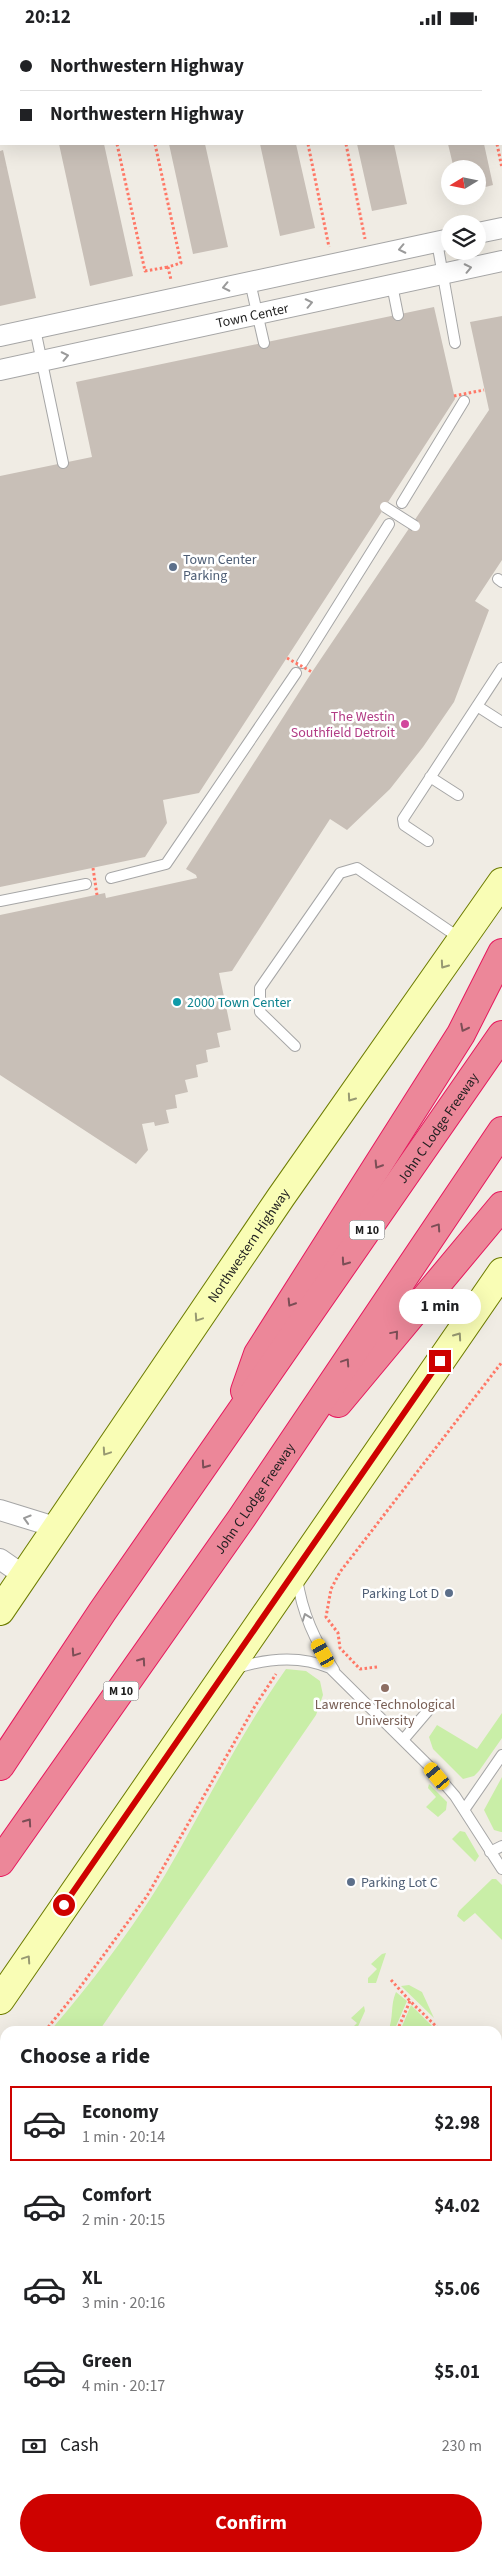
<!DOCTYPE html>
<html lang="en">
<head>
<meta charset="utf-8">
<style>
	body { margin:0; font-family:"Source Sans 3",sans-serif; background:#f6f6f6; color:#202124; height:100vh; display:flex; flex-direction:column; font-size:19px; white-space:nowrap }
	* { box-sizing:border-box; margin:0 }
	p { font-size:16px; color:#757577 }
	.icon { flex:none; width:28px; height:28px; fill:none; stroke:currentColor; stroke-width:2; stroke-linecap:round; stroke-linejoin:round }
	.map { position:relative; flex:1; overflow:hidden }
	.side { position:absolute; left:0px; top:1991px; width:502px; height:536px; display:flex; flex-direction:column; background:#fff; border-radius:15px 15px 0 0; box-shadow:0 5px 20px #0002 }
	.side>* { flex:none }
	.hud { position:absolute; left:0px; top:0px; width:502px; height:110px; box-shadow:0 5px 20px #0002; display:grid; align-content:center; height:110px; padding:0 20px; background:#fff }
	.needle { width:32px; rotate:260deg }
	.fabs { position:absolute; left:441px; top:125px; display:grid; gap:10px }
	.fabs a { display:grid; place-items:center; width:45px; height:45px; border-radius:50%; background:#fff; box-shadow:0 5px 20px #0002; font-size:25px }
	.end { position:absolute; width:22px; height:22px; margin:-11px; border:6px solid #ce0200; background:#fff; box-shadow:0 0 0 2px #fff }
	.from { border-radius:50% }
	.bubble { position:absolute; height:35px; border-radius:18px; background:#fff; box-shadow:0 5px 20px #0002; font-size:16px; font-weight:700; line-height:35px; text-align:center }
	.car { position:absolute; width:15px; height:30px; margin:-15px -8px; border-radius:6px; box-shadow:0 0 4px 1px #0007; background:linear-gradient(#f5c518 24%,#345 0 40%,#f5c518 0 76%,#345 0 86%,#f5c518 0) }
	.hud b { display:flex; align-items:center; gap:18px; height:48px; font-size:19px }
	.hud b+b { border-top:1px solid #e0e0e0 }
	.hud i { width:12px; height:12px; background:#202124 }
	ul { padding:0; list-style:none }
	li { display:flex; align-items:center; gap:15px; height:75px; margin:0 10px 8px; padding:0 10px; border:2px solid transparent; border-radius:0px }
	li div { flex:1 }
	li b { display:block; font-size:19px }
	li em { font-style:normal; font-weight:700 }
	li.on { border-color:#ce0200 }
	li>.icon { width:45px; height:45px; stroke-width:1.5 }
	h2 { padding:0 20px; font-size:22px; line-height:60px }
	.pay { display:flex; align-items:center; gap:12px; height:55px; padding:0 20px; font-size:19px }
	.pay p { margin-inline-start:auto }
	.action { display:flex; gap:10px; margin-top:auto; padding:10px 20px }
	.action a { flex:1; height:58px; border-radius:30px; background:#ce0200; color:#fff; font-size:20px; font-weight:700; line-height:58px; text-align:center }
	.status { display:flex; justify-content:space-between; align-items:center; height:35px; padding:0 25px; background:#fff; direction:ltr }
	.status svg { height:14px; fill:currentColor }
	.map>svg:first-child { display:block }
	.grass { fill:#c9eea7 }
	.forest { fill:#a7d296 }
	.building { fill:#c8bfb7 }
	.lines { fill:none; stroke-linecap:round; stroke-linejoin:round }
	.lane-casing { stroke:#a6a6a6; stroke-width:12 }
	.street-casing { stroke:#a6a6a6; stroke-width:22 }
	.secondary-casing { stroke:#6d7c00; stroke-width:30 }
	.highway-casing { stroke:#e6195e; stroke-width:30 }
	.path { stroke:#ff7867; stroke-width:3; stroke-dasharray:2.5 2.5; stroke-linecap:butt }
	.lane { stroke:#fff; stroke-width:10 }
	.street { stroke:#fff; stroke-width:20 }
	.secondary { stroke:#f9fdb5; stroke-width:28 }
	.highway { stroke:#ec8799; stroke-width:28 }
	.lane-bridge-casing { stroke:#a6a6a6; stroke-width:12; stroke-linecap:butt }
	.path-bridge { stroke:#ff7867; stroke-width:3; stroke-dasharray:2.5 2.5; stroke-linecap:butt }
	.lane-bridge { stroke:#fff; stroke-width:10 }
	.oneway { stroke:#9a9a9a }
	.oneway2 { stroke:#979972 }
	.oneway3 { stroke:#7b4e56 }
	.route { stroke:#ce0200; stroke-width:6 }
	.service-dot { fill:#5c6f8a; stroke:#fff; stroke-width:2 }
	.hotel-dot { fill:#d1479c; stroke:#fff; stroke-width:2 }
	.culture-dot { fill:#0f9aa8; stroke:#fff; stroke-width:2 }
	.education-dot { fill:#8d6e63; stroke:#fff; stroke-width:2 }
	.labels { text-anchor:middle; stroke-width:5; stroke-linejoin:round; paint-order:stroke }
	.shield { fill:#fff; stroke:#626262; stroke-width:1 }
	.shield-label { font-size:12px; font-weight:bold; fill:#1f1f1f }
	.street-label { font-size:14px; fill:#1f1f1f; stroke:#fff }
	.service-label { font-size:14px; fill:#4e5e75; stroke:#fff; text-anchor:start }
	.hotel-label { font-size:14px; fill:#b23c85; stroke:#fff; text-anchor:end }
	.culture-label { font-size:14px; fill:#0d838f; stroke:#fff; text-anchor:start }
	.education-label { font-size:14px; fill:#785e54; stroke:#fff }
</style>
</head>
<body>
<div class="status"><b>20:12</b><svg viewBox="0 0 49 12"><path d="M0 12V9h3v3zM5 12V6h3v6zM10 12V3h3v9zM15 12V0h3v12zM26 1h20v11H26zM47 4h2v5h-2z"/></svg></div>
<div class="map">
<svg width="502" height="2527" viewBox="0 0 502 2527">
	<rect width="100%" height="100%" fill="#f0ece4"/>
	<path class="grass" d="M286,1634l20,2 14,10 3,14 -7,20 -217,316h-49c40,-46 84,-104 115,-156 40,-69 75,-141 121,-206z
		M502,1678v25l-23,33 -5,5 -11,3 -30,-30 -4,-12 8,-12 40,24z
		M502,1742v55h-1l-7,-2 -10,-20z
		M429,1749l18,18 -1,8 -8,7 -12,-10 10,-10 -8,-9z
		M460,1796l5,1 14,24 -4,6 -23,-23z
		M492,1844h4l6,6v55l-27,-27 -11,9 -7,-6 2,-5z
		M386,1918l-10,30h-8v-5l9,-9 -6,-5 11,-10z
		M409,1950l13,7 12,26 -33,-32z
		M396,1957l11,9 -13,30h-6c6,-13 2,-26 8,-39z
		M411,1970l26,26h-37z
		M364,1971l1,5 -9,20h-7l8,-8 -6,-5z
		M5,2041v81l-5,6v-81z
		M502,2126v65l-4,7v-48l2,-3 -2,-3v-12z
		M502,2222v76h-4v-69z
		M498,2343l4,1v85l-4,-3z
		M5,2347v48h-5v-29l3,-1 -3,-17z
		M425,2522l6,5h-116l-3,-4z"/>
	<path class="forest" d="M234,2523h78l3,4h-80z"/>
	<path class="building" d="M59,109h45l29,132 -43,10z
		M169,109h36l23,103 -35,7z
		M260,109h36l19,84 -35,8z
		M357,109h37l13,60 -35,7z
		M448,109h36l9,41 -15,4v-20h-24z
		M3,115l33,148 -36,8v-155z
		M434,272l21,92 -256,394 -36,7 4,23 -22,34 -145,30v-411l92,-19 -16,-75z
		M502,281v244l-27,41 14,9 -35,92 -31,45 -33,42 -43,41 -17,-11 -98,152 -13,2 12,57 -14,3 3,14 -14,3 2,12 -12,3 2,12 -13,3 3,12 -13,3 2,13 -11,2 3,13 -14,3 -1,-4 -12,2 6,26 -12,14 -136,-89v-160l105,-22 1,5 91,-20 -1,-3 -10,-6 126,-197 177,-262 -19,-88z
		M498,2426l4,3v91l-2,3 -2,-2z
		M0,2452h5v70h13v5h-18z
		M425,2522h56l-3,5h-47z"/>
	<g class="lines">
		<g class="lane-casing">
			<path id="lane" d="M306,0v1
				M437,207l18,101
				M250,247l14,61
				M392,250l6,30
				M35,294l28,134
				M402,468l62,-102
				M498,544l4,3
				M302,628l87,-139
				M477,671l25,16
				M430,742l28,18
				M428,806l-24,-16 -1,-6 99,-151
				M111,843l55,-14 130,-191
				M0,866l86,-17
				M295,1011l-35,-34v-24l80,-115 17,-5 104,71
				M297,1543c5,35 18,63 37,92
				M237,1633c31,-10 63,-13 93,0l100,99 25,29 47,73
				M403,1705l29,-34
				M464,1775l38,-55
				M490,1817l12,-6
				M498,2213l4,-6
				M213,2522l1,5"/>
		</g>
		<g class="street-casing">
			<g id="street">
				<path d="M402,1l6,-1"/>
				<path d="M0,88h1"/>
				<path d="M478,198l24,-5"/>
				<path d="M0,301l450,-97"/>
				<path id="s1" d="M0,335l502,-109"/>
				<path d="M0,1475l55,17"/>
				<path d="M0,1524l23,16"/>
			</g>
		</g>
		<g class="secondary-casing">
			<g id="secondary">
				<path id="s2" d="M0,1576l281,-414 221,-315"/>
				<path d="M0,1965l502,-728"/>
			</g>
		</g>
		<g class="highway-casing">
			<g id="highway">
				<path d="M245,1356l13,-37 203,-320 41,-81"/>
				<path d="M338,1368l164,-197"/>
				<path id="s3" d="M0,1731l102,-154 400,-577"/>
				<path id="s4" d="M0,1827l241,-343 261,-388"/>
			</g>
		</g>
		<path class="path" d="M76,0v1
			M119,0l1,1
			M501,22h1
			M117,109l28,127 23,-4
			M155,109l26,119 -13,4 3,13
			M308,109l21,103
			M346,109l19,95
			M497,109l5,24
			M377,1632l-17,2 -20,-21 -2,-15 -12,-16 5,-28 9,-17 162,-210
			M391,1945l19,21
			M45,1996l30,-37 72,-98 108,-190 21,-32
			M397,1996l13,-30 31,30
			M0,2040l5,-5
			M498,2050l4,4
			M498,2065l4,-7
			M498,2107l4,4
			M500,2119l2,-1
			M498,2301h4
			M498,2332l4,-6
			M230,2522l1,5
			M69,2527l26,-5"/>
		<use href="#lane" class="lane"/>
		<use href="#street" class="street"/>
		<use href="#secondary" class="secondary"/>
		<use href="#highway" class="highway"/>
		<g class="lane-bridge-casing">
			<path id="lane-bridge" d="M385,472l30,19"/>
		</g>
		<path class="path-bridge" d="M454,361l30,-6
			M287,623l25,14
			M93,833l4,27"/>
		<use href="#lane-bridge" class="lane-bridge"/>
	</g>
	<defs><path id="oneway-chevron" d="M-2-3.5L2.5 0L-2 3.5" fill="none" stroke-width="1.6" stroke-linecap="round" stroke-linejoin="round" transform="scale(1.25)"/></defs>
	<g class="oneway">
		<use href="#oneway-chevron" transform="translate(402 214) rotate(168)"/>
		<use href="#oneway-chevron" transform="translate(468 233) rotate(-12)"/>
		<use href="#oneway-chevron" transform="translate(226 252) rotate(168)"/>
		<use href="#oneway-chevron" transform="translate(309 268) rotate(-12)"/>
		<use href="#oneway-chevron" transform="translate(65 321) rotate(-12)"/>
		<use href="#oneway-chevron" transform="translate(27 1484) rotate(-163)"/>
		<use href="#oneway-chevron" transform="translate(306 1582) rotate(-110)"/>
	</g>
	<g class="oneway2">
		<use href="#oneway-chevron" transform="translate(444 930) rotate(125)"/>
		<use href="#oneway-chevron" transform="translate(351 1063) rotate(125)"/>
		<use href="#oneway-chevron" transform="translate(198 1283) rotate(124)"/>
		<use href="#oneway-chevron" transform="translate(458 1301) rotate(-55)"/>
		<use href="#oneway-chevron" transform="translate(106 1417) rotate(124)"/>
		<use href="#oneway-chevron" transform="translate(27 1924) rotate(-56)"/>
	</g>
	<g class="oneway3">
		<use href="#oneway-chevron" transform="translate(464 993) rotate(117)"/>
		<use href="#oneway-chevron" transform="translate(378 1130) rotate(122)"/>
		<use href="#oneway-chevron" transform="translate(437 1192) rotate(-56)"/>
		<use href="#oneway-chevron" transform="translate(345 1227) rotate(125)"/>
		<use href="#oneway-chevron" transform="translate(291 1268) rotate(122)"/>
		<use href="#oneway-chevron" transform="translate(395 1299) rotate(-50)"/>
		<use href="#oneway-chevron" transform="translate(346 1327) rotate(-56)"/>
		<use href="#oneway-chevron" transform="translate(205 1430) rotate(125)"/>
		<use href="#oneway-chevron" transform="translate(75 1618) rotate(124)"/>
		<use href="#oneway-chevron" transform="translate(142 1626) rotate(-55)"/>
		<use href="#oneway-chevron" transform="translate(28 1787) rotate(-55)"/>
	</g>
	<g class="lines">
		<path class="route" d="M64,1870l376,-544"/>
	</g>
	<g class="service-dot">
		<circle cx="173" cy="532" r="5"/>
		<circle cx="449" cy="1558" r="5"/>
		<circle cx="351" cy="1847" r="5"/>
	</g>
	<circle class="hotel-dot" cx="405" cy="689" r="5"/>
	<circle class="culture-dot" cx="177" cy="967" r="5"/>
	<circle class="education-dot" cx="385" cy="1653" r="5"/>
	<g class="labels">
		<g class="shield">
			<rect x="349.5" y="1185.5" width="35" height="19" rx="4"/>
			<rect x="103.5" y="1646.5" width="35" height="19" rx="4"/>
		</g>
		<g class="shield-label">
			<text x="367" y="1199">M 10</text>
			<text x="121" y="1660">M 10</text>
		</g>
		<g class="street-label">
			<text dy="5" stroke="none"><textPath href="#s1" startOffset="258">Town Center</textPath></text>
			<text dy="5" stroke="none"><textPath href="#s3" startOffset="774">John C Lodge Freeway</textPath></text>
			<text dy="5" stroke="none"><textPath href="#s2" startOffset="442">Northwestern Highway</textPath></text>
			<text dy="5" stroke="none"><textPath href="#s4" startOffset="444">John C Lodge Freeway</textPath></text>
		</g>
		<g class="service-label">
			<text x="183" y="529">Town Center<tspan x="183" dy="16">Parking</tspan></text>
			<text x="439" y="1563" text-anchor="end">Parking Lot D</text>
			<text x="361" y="1852">Parking Lot C</text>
		</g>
		<g class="hotel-label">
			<text x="395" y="686">The Westin<tspan x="395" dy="16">Southfield Detroit</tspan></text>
		</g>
		<g class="culture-label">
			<text x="187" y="972">2000 Town Center</text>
		</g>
		<g class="education-label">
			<text x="385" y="1674">Lawrence Technological<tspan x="385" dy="16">University</tspan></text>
		</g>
	</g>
</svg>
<div class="fabs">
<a><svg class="needle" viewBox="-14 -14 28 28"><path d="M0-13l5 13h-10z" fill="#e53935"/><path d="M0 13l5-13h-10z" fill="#757577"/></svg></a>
<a><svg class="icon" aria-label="layers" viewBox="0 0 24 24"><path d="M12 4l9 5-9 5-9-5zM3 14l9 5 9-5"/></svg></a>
</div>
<i class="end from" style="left:64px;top:1870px"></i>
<i class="end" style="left:440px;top:1326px"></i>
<div class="bubble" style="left:399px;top:1254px;width:82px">1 min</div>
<i class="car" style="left:323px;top:1618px;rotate:331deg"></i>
<i class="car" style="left:437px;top:1741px;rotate:320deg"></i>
<div class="hud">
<b><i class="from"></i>Northwestern Highway</b>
<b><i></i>Northwestern Highway</b>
</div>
<section class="side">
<h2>Choose a ride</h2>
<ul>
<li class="on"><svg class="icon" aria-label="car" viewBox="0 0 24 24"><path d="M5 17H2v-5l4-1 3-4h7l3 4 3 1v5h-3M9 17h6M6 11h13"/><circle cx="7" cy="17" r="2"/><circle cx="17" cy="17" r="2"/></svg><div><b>Economy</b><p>1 min · 20:14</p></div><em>$2.98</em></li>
<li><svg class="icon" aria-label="car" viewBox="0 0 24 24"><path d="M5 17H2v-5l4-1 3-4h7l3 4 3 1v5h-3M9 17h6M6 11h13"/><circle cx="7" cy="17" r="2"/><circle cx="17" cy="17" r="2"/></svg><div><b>Comfort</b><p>2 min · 20:15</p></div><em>$4.02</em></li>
<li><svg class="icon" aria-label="car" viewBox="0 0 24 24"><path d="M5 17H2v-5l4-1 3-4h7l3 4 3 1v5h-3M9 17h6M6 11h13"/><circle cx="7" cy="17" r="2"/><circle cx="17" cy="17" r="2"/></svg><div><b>XL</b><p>3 min · 20:16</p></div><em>$5.06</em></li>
<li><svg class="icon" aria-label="car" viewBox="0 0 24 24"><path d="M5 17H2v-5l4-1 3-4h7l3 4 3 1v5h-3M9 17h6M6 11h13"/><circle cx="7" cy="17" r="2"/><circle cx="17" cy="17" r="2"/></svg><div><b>Green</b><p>4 min · 20:17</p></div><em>$5.01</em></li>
</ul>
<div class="pay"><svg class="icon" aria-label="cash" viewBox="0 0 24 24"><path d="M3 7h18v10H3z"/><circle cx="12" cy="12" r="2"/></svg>Cash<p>230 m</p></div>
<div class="action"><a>Confirm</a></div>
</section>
</div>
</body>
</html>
